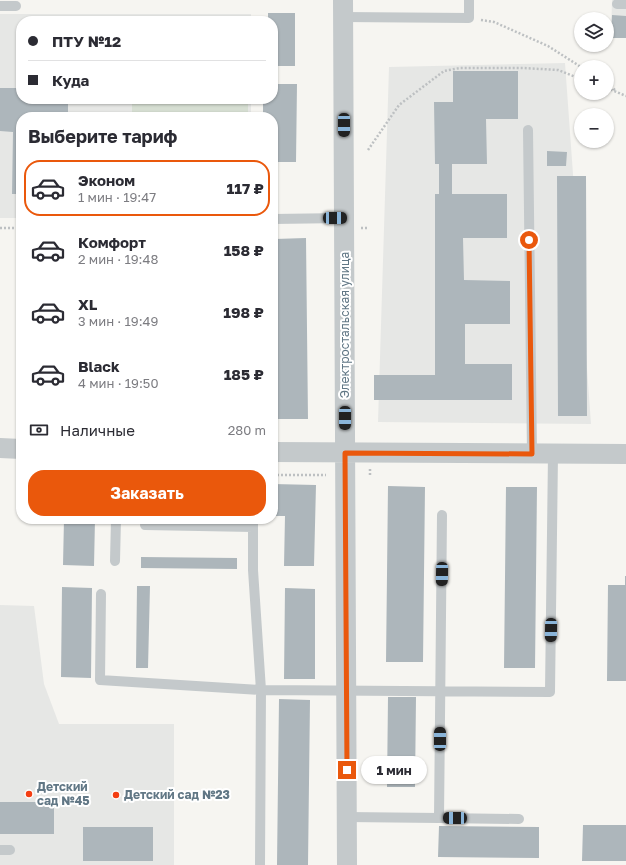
<!DOCTYPE html>
<html lang="ru">
<head>
<meta charset="utf-8">
<style>
	body { margin:0; font-family:"Golos Text",sans-serif; background:#f7f7f7; color:#2b2b33; height:100vh; display:flex; flex-direction:column; font-size:15px; white-space:nowrap }
	* { box-sizing:border-box; margin:0 }
	p { font-size:13px; color:#7c7c81 }
	.icon { flex:none; width:22px; height:22px; fill:none; stroke:currentColor; stroke-width:2; stroke-linecap:round; stroke-linejoin:round }
	.map { position:relative; flex:1; overflow:hidden }
	.sheet { position:absolute; left:16px; top:112px; width:262px; height:412px; display:flex; flex-direction:column; background:#fff; border-radius:16px; box-shadow:0 1px 3px #0004 }
	.sheet>* { flex:none }
	.banner { position:absolute; left:16px; top:16px; width:262px; height:88px; border-radius:16px; box-shadow:0 1px 3px #0004; display:grid; align-content:center; height:88px; padding:0 12px; background:#fff }
	.controls { position:absolute; left:574px; top:12px; display:grid; gap:8px }
	.controls a { display:grid; place-items:center; width:40px; height:40px; border-radius:50%; background:#fff; box-shadow:0 1px 3px #0004; font-size:20px }
	.end { position:absolute; width:18px; height:18px; margin:-9px; border:5px solid #ea580c; background:#fff; box-shadow:0 0 0 2px #fff }
	.from { border-radius:50% }
	.bubble { position:absolute; height:28px; border-radius:14px; background:#fff; box-shadow:0 1px 3px #0004; font-size:13px; font-weight:700; line-height:28px; text-align:center }
	.car { position:absolute; width:12px; height:24px; margin:-12px -6px; border-radius:5px; box-shadow:0 0 3px 1px #0007; background:linear-gradient(#222 24%,#8ab4d8 0 40%,#222 0 76%,#8ab4d8 0 86%,#222 0) }
	.banner b { display:flex; align-items:center; gap:14px; height:38px; font-size:15px }
	.banner b+b { border-top:1px solid #e1e1e2 }
	.banner i { width:10px; height:10px; background:#2b2b33 }
	ul { padding:0; list-style:none }
	li { display:flex; align-items:center; gap:12px; height:56px; margin:0 8px 6px; padding:0 4px; border:2px solid transparent; border-radius:16px }
	li div { flex:1 }
	li b { display:block; font-size:15px }
	li em { font-style:normal; font-weight:700 }
	li.current { border-color:#ea580c }
	li>.icon { width:36px; height:36px; stroke-width:1.5 }
	h2 { padding:0 12px; font-size:18px; line-height:48px }
	.pay { display:flex; align-items:center; gap:10px; height:44px; padding:0 12px; font-size:15px }
	.pay p { margin-inline-start:auto }
	.button { display:flex; gap:8px; margin-top:auto; padding:8px 12px }
	.button a { flex:1; height:46px; border-radius:16px; background:#ea580c; color:#fff; font-size:16px; font-weight:700; line-height:46px; text-align:center }
	.map>svg:first-child { display:block }
	.built { fill:#e6e7e5 }
	.green { fill:#d6ded2 }
	.building { fill:#adb6bb }
	.lines { fill:none; stroke-linecap:round; stroke-linejoin:round }
	.path { stroke:#bdc0c2; stroke-width:2.5; stroke-dasharray:2 2; stroke-linecap:butt }
	.service { stroke:#c4c9cb; stroke-width:10 }
	.minor { stroke:#c4c9cb; stroke-width:20 }
	.route { stroke:#ea580c; stroke-width:5 }
	.poi-dot { fill:#f43e12; stroke:#fff; stroke-width:1.5 }
	.labels { text-anchor:middle; stroke-width:4; stroke-linejoin:round; paint-order:stroke }
	.street-label { font-size:12px; fill:#617785; stroke:#fff }
	.poi-label { font-size:12px; font-weight:bold; fill:#617785; stroke:#fff; text-anchor:start }
</style>
</head>
<body>
<div class="map">
<svg width="626" height="865" viewBox="0 0 626 865">
	<rect width="100%" height="100%" fill="#f6f5f1"/>
	<path class="built" d="M612,0h14v38h-15z
		M0,14h251v7h-230v78h230v18h-230v101h-21z
		M565,63l26,361 -213,-2 11,-355z
		M0,605l34,1 10,78 15,40h115v141h-174z"/>
	<path class="green" d="M132,16l116,1v4h-116z
		M132,99h116v18h-116z"/>
	<path class="building" d="M268,13h27v53h-22v-45h-5z
		M612,15l14,1v22h-15z
		M453,71h65v48h-32l1,45h-35v30h55v44h-44l1,42 46,1v43h-45v40h47v36h-138v-25h61v-181h4v-30h-4l-1,-62h19z
		M273,84h24l-1,78h-23v-45h-10v-18h10z
		M0,88h21v11h47v14l-27,-1v5h-20v77h-9l1,-62 -13,-1z
		M547,151l20,1 -1,14h-19z
		M557,176h29l1,240h-29z
		M306,238l2,181h-31l-2,-180z
		M273,484l43,1 -2,81h-30l1,-50h-12z
		M388,486l37,1 -2,175h-37z
		M506,487h31l-2,181h-31z
		M64,519h31l-1,47 -31,-1z
		M141,557l96,1v11l-96,-1z
		M625,576h1v105h-19l1,-96h17z
		M137,586h13l-2,82h-12z
		M62,587l30,1 -1,90 -30,-1z
		M285,588l30,1v90h-31z
		M388,697h28l-1,90h-28z
		M279,699l31,1 -2,165h-31z
		M0,802h54v32h-54z
		M583,825h43v36h-44z
		M439,826l100,1v31l-101,-1z
		M83,827h70v34h-70z"/>
	<g class="lines">
		<path class="path" d="M481,20l13,2 54,24 33,21
			M607,84l8,6
			M607,88l19,8
			M368,150l31,-45 45,-34 16,-3h63l35,2 23,9
			M0,228h21
			M361,228h8
			M273,475h53
			M370,475v-6"/>
		<path class="service" d="M617,4h9
			M0,6h16
			M343,17l126,1v-18
			M528,130l4,324
			M273,219l71,-1
			M145,525l108,2
			M115,561l1,-42
			M101,594l-1,86 161,10 -8,-120v-51
			M347,817l92,1 3,-303
			M439,818l80,1
			M0,850h10
			M260,865l1,-175 289,2 3,-238"/>
		<path class="minor" d="M343,0l4,865
			M0,448l21,1
			M273,452l353,2"/>
	</g>
	<g class="lines">
		<path class="route" d="M347,770l-2,-317 187,1 -3,-214"/>
	</g>
	<g class="poi-dot">
		<circle cx="29" cy="794" r="4"/>
		<circle cx="116" cy="795" r="4"/>
	</g>
	<g class="labels">
		<g class="street-label">
			<text transform="translate(345 325) rotate(-90)" y="4">Электростальская улица</text>
		</g>
		<g class="poi-label">
			<text x="37" y="791">Детский<tspan x="37" dy="14">сад №45</tspan></text>
			<text x="124" y="799">Детский сад №23</text>
		</g>
	</g>
</svg>
<div class="controls">
<a><svg class="icon" aria-label="layers" viewBox="0 0 24 24"><path d="M12 4l9 5-9 5-9-5zM3 14l9 5 9-5"/></svg></a>
<a>+</a>
<a>−</a>
</div>
<i class="end from" style="left:529px;top:240px"></i>
<i class="end" style="left:347px;top:770px"></i>
<div class="bubble" style="left:361px;top:756px;width:66px">1 мин</div>
<i class="car" style="left:344px;top:125px;rotate:180deg"></i>
<i class="car" style="left:335px;top:218px;rotate:90deg"></i>
<i class="car" style="left:345px;top:418px;rotate:180deg"></i>
<i class="car" style="left:442px;top:574px;rotate:181deg"></i>
<i class="car" style="left:551px;top:630px;rotate:181deg"></i>
<i class="car" style="left:440px;top:739px;rotate:0deg"></i>
<i class="car" style="left:455px;top:818px;rotate:271deg"></i>
<div class="banner">
<b><i class="from"></i>ПТУ №12</b>
<b><i></i>Куда</b>
</div>
<section class="sheet">
<h2>Выберите тариф</h2>
<ul>
<li class="current"><svg class="icon" aria-label="car" viewBox="0 0 24 24"><path d="M5 17H2v-5l4-1 3-4h7l3 4 3 1v5h-3M9 17h6M6 11h13"/><circle cx="7" cy="17" r="2"/><circle cx="17" cy="17" r="2"/></svg><div><b>Эконом</b><p>1 мин · 19:47</p></div><em>117 ₽</em></li>
<li><svg class="icon" aria-label="car" viewBox="0 0 24 24"><path d="M5 17H2v-5l4-1 3-4h7l3 4 3 1v5h-3M9 17h6M6 11h13"/><circle cx="7" cy="17" r="2"/><circle cx="17" cy="17" r="2"/></svg><div><b>Комфорт</b><p>2 мин · 19:48</p></div><em>158 ₽</em></li>
<li><svg class="icon" aria-label="car" viewBox="0 0 24 24"><path d="M5 17H2v-5l4-1 3-4h7l3 4 3 1v5h-3M9 17h6M6 11h13"/><circle cx="7" cy="17" r="2"/><circle cx="17" cy="17" r="2"/></svg><div><b>XL</b><p>3 мин · 19:49</p></div><em>198 ₽</em></li>
<li><svg class="icon" aria-label="car" viewBox="0 0 24 24"><path d="M5 17H2v-5l4-1 3-4h7l3 4 3 1v5h-3M9 17h6M6 11h13"/><circle cx="7" cy="17" r="2"/><circle cx="17" cy="17" r="2"/></svg><div><b>Black</b><p>4 мин · 19:50</p></div><em>185 ₽</em></li>
</ul>
<div class="pay"><svg class="icon" aria-label="cash" viewBox="0 0 24 24"><path d="M3 7h18v10H3z"/><circle cx="12" cy="12" r="2"/></svg>Наличные<p>280 m</p></div>
<div class="button"><a>Заказать</a></div>
</section>
</div>
</body>
</html>
